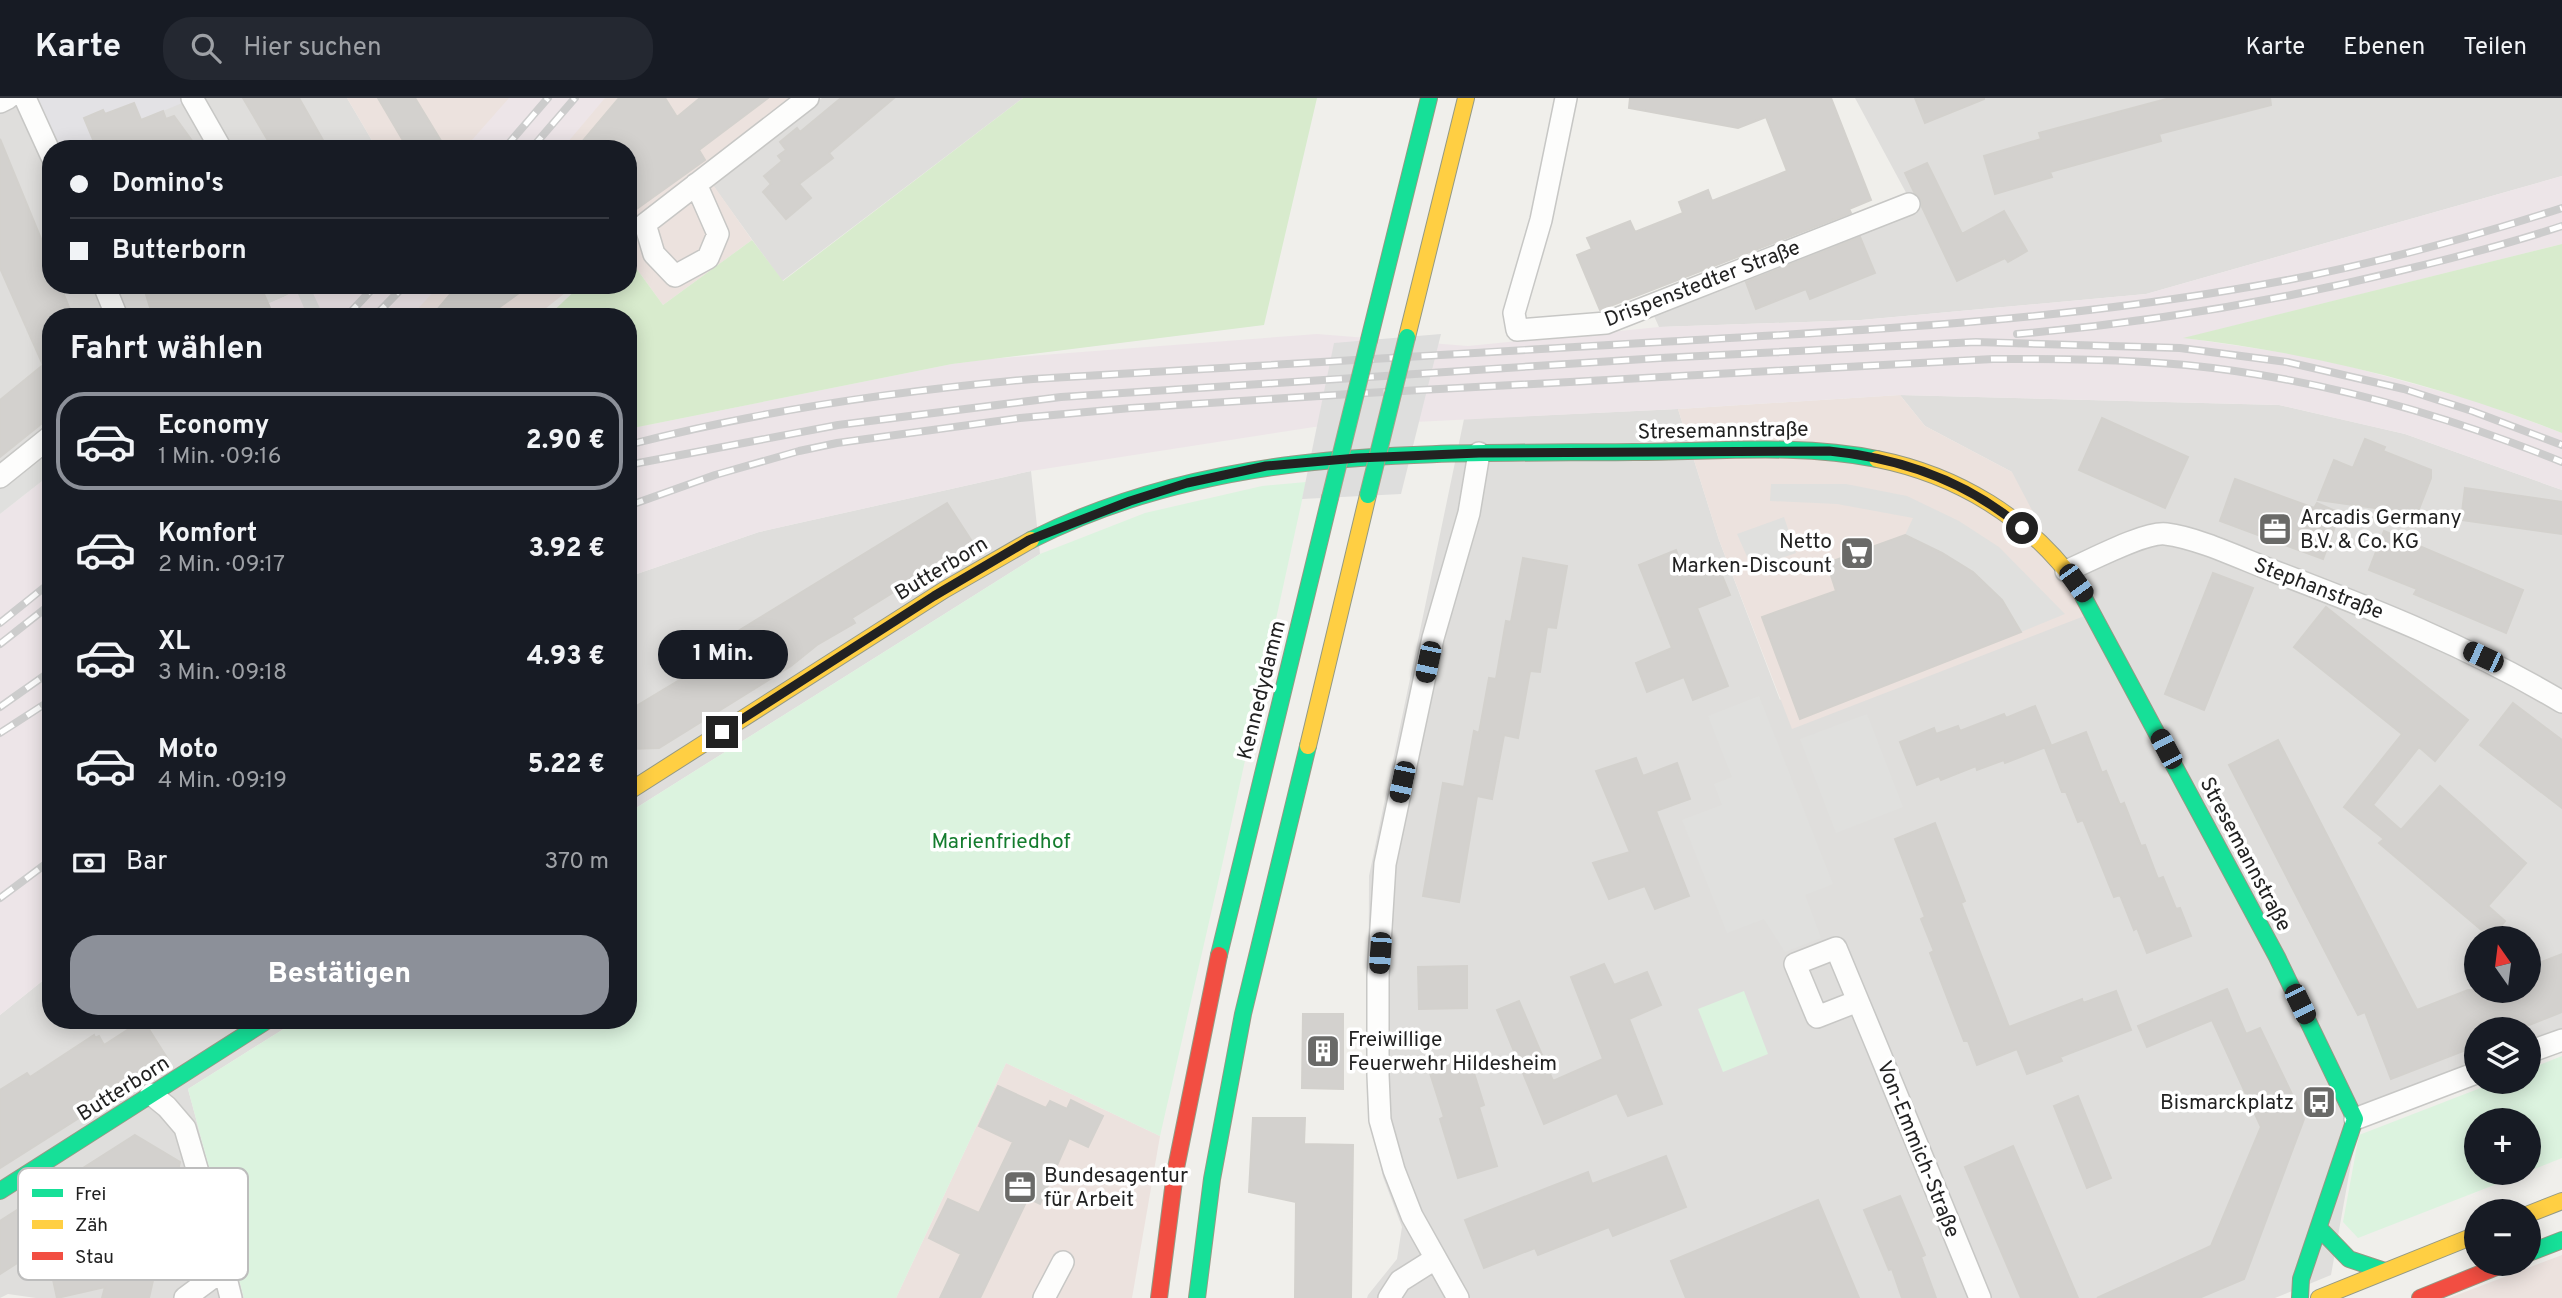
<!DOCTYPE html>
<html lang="de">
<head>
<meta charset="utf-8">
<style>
	body { margin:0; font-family:Overpass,sans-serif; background:#242831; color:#f1f3f6; height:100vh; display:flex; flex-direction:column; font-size:26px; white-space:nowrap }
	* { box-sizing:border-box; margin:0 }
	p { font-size:23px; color:#9ea1a6 }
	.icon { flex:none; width:38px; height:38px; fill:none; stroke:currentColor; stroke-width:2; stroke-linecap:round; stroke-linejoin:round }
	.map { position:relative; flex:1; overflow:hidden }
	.panel { position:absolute; left:42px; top:210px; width:595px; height:721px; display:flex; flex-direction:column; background:#171b24; border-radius:28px; box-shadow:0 4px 18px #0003 }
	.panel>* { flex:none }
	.hud { position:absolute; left:42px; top:42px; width:595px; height:154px; border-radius:28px; box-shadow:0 4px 18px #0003; display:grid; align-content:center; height:154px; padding:0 28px; background:#171b24 }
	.needle { width:46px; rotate:346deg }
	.tools { position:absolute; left:2464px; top:828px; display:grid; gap:14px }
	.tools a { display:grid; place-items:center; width:77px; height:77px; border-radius:50%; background:#171b24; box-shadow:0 4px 18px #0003; font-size:35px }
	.end { position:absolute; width:32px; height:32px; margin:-16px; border:9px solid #222; background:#fff; box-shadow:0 0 0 4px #fff }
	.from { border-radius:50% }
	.bubble { position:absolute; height:49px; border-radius:24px; background:#171b24; box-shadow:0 4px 18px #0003; font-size:23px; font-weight:800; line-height:49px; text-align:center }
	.car { position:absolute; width:21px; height:42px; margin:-21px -10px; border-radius:9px; box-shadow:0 0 5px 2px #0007; background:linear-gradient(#222 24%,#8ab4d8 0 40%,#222 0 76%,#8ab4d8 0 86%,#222 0) }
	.hud b { display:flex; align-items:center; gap:24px; height:66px; font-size:26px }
	.hud b+b { border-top:2px solid #363941 }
	.hud i { width:18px; height:18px; background:#f1f3f6 }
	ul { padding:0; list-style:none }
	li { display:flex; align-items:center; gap:21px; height:98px; margin:0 14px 10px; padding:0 14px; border:4px solid transparent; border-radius:28px }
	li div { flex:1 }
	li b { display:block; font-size:26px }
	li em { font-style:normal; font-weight:800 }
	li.on { border-color:#8c9099 }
	li>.icon { width:63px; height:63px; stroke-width:1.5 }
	h2 { padding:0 28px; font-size:32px; line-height:84px }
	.pay { display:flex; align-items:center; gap:18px; height:77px; padding:0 28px; font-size:26px }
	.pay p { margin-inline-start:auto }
	.button { display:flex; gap:14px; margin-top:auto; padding:14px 28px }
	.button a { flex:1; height:80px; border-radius:28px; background:#8c9099; color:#fff; font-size:28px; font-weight:800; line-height:80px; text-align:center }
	header { display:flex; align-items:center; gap:42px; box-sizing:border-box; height:98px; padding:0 35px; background:#171b24; border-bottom:2px solid #363941 }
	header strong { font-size:33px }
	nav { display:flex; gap:38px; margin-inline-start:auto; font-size:24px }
	.search { width:490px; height:63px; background:#242831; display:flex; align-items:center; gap:18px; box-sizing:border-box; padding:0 24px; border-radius:28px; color:#9ea1a6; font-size:26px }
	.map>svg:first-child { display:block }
	.residential { fill:#dfdedc; fill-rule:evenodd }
	.commercial { fill:#ece2de }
	.industrial { fill:#ede5e8 }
	.grass { fill:#d8ebcd }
	.park { fill:#dcf3df }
	.parking { fill:#e0e0de }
	.plaza { fill:#e3e2e5 }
	.pier { fill:#dededd }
	.building { fill:#d3d1ce; stroke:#d3d1cd; stroke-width:2 }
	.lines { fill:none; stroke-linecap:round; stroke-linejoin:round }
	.street-casing { stroke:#c7c7c5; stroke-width:24 }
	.fast-casing { stroke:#949984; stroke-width:18 }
	.slow-casing { stroke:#949984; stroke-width:18 }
	.jam-casing { stroke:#949984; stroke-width:18 }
	.street { stroke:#fdfdfc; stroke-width:21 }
	.fast { stroke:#16e098; stroke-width:16 }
	.slow { stroke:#ffcf43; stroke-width:16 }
	.jam { stroke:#f24e42; stroke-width:16 }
	.rail-casing { stroke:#ccc; stroke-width:8 }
	.rail { stroke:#fff; stroke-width:5; stroke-dasharray:16; stroke-linecap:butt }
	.fast-bridge-casing { stroke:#a5a089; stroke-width:18; stroke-linecap:butt }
	.fast-bridge { stroke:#16e098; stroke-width:16 }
	.route { stroke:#222; stroke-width:9 }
	.labels { text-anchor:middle; stroke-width:7; stroke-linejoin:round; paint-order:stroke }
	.street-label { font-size:21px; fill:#222; stroke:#fff }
	.poi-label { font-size:21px; fill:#222; stroke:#fff; text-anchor:start }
	.park-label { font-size:21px; fill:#147c2e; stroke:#fff }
	.key { fill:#fff; stroke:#bdbdbd; stroke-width:2 }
	.key-label { font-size:19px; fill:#222 }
</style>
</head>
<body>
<header>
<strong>Karte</strong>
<div class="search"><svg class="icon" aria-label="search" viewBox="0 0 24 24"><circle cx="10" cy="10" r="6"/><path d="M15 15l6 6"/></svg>Hier suchen</div>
<nav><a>Karte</a><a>Ebenen</a><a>Teilen</a></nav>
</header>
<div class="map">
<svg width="2562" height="1200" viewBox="0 0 2562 1200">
	<rect width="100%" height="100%" fill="#f0efeb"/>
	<path class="residential" d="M0,0h347l30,51h-326v136h250l-15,11 -48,21h-187v123l-51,41z
		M822,0h201l-241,183 -73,-101z
		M1855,0h707v78l-416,118 -285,26 -202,7 -5,-11 263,-103z
		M1900,297l379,10 126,29 157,56v554l-33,13v-28h-53v49l-118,46 -27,151 -56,23h-908l1,-3 29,-36 5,-32 -19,-50 -15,-71 1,-230 95,-457 214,-10 41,131 61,160 232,-228 -87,-46zM2476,840h53v52h-53z
		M1031,373l9,83 -412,259v-236l131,-45z
		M51,876v46h247l-110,69 56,209h-208l-28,-4 -8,4v-283z"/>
	<path class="commercial" d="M347,0h459l-97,81 43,61 -89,65 -35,-48v-108h-251z
		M301,187h274l-40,32h-237l-12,-21z
		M1900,297l25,31 87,46 75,143 -295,114 -73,-189 -41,-131z
		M1006,965l154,73 -28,162h-236z
		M2562,1157v43h-113z"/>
	<path class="industrial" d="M509,0h96l-43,51h-98z
		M2562,78v68l-377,94 108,16 55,12 128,35 86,32v57l-157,-56 -126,-29 -379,-10 -222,14 -364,18 -283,44 -272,61 -131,45v-148l324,-65 37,-5 328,-25 151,12 191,-19 202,-7 285,-26z
		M303,187h137l-30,32h-172l48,-21z
		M51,376v500l-51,41v-501z"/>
	<path class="grass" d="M1023,0h294l-53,227 -312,39 -324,65v-112h-81l34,-32h47v-28l35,48 89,-65 31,41z
		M2562,146v189c-122,-48 -248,-80 -379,-95z"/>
	<path class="park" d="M1306,384l-83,379 -63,275 -154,-73 -110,235h-652l-56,-209 110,-69h330v-207l412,-259 105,-41 117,-27z
		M1744,893l24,63 -45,18 -25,-63z
		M2562,958v102l-33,13v-51h-53v52l49,1 -167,65 -15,-16 16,-87 137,-53h33v-13z"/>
	<path class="parking" d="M51,342v34l-51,40v-33z
		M1771,386h75l61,12 52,25 40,26 66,67 -44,18 -19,-32 -29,-28 -31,-19 -37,-18 8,-17 -76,-14 -67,-3z
		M1784,419l12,36 -44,15 -15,-34z
		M1759,598l74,188 -28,11 16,43 -36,14 -21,-33 -37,14 -45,-113 40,-15 -8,-21 18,-7 -24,-61z
		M1867,616l36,93 -67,26 -36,-94z"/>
	<path class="plaza" d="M25,0h167v1l-51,21 -36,-6 -2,-4 -19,8 9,21 -24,10h-18z"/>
	<path class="pier" d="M311,191l13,28h-16l-10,-23z
		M1441,236l-40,160 -99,5 32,-156z"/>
	<path class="building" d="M243,0h56l29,51h-55z
		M378,0h37l31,51h-38z
		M619,0h46l12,19 23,-19h68l-69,52 6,10 -77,55v-66h-52z
		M841,0h53l-65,55 4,5 -34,26 12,14 -25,21 -23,-27 8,-8 -7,-8 18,-15 -4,-5 8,-6 -6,-8 17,-14 3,4z
		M1630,0h201l40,102 -22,9 2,4 -251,97 -23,-55 15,-6 -5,-11 43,-17 5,11 48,-19 -4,-11 29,-12 4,11 75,-30 -21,-54 -28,11 -109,-20z
		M1915,0h69v1l-59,24z
		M2170,0h100l1,7 -112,29 2,7 -111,31 2,5 -57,17 -11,-38 57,-17 -2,-6z
		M134,5l7,17 22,-9 3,8 8,-3 24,33h-101l-13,-31 19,-8 2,4z
		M0,41l51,124v22h9l13,32h-22v99l-51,41v-57l43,-35 -43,-97z
		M1927,65l35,71 42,-23 23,40 -19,11 -3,-4 -48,23 -35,-74 -1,-8 -7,-7 -9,-19z
		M1860,139l15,36 -65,26 -4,-10 -50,20 -10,-27z
		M143,187h117l14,32h-121z
		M458,187h72l-44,32h-55z
		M2102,320l86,39 -23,51 -86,-38z
		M2365,341l20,8 -2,4 48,19v8l-14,36 -99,-14 16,-40 19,8z
		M2235,381l79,29 3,-5 23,10 -17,46 -103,-38z
		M2465,390l97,14v32l-101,-14z
		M947,405l26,40 -121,75 3,5 -38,22 -26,21 -132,82 -31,1v-38l63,-38 -5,-10z
		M2384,433l139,59 -17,43 -92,-39 3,-5 -48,-19z
		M1905,437l37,18 31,19 29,28 19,32 -221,87 -38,-102 74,-26 -9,-28z
		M1676,452l8,23 32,-12 14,34 -33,13 31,78 -35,14 -9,-23 -37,15 -11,-29 36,-15 -33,-83z
		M1523,460l44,8 -11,62 -9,-1 -7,45 -10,-1 -12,67 -14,-3 -12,64 -15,-3 -18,106 -36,-6 20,-113 21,4 10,-56 5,2 10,-55 7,1 10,-58 5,1z
		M2213,475l40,15 -49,122 -39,-16z
		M2326,509l142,113 -33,41 -16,-14 -46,58 28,25 39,-44 86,77 -38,43 17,15 -14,17 -112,-95 5,-4 -40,-32 58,-73 -108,-87z
		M2513,605l49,37v68l-82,-63z
		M2035,608l16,39 -46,18 -1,-3 -27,10 -1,-4 -35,14 -2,-4 -22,9 -17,-43 34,-14 2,6 22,-8 2,5 44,-17 2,4z
		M2086,634l16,41 4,-2 14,34 4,-2 17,43 4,-1 13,34 5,-2 13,32 4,-1 11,28 -44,17 -10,-25 -3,2 -14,-35 -6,2 -31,-77 -5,2 -12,-30h-4l-17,-44z
		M2278,642l139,270 51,-20h61v-23l33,-13v58l-43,17h-43v17l-85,33 -26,-67 -7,3 -129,-250z
		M1636,660l7,18 34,-13 13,36 -34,12 33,85 -34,13 -10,-23 -36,13 -16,-36 37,-11 -34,-81z
		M1935,725l30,78 -4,2 48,124 73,-28 1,4 33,-12 15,39 -71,27 2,4 -35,13 -10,-25 -40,16 -9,-24h-4l-34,-88 4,-2 -13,-32 4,-2 -30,-78z
		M1604,866l10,21 33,-13 14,33 -32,14 33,85 -34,12 -11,-23 -73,31 -47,-114 22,-9 34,80 50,-22 -32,-82z
		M1467,868v42l-48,1 -1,-42z
		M2227,891l19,45 14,-6 44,91 -60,160 -45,19h-102l114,-52 50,-119 -49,-107 -65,27 -9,-21z
		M1303,916h40v75l-41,-1z
		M143,922l26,41 -169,107v-78l27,-17 3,4 64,-42 1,3 4,-2 5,9z
		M1468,956l16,51 -5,2 18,59 -39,12 -18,-59 4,-2 -16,-50z
		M998,988l48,22 4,-7 17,8 4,-9 32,16 -15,31 -19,-9 -29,66 -12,-6 -48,100h-40l21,-44 -32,-16 19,-39 31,14 34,-71 -34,-16z
		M2078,998l33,82 -24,10 -33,-82z
		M1253,1020h52l-1,26 49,1 -2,153h-56l1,-96 -47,-10z
		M135,1037l45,27 -31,136h-47l3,-11 -48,11 -5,-23 57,-12 25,-93 -77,50 9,12 -66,42v-53z
		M2013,1048l65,152h-57l-56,-131z
		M1666,1058l20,51 -73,29 -4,-9 -71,28 -3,-7 -51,20 -19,-48 123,-48 4,12z
		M1900,1098l25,59 -4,2 15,41h-34l-10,-29 -3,1 -25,-60z
		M1818,1102l41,98h-173l-15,-37z"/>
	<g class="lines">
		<g class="street-casing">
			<path id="street" d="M25,0l26,57
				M192,0l29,51
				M1566,0l-25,122 -27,93 3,17 89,-7 303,-119
				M0,4l8,-4
				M696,86l22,50 -10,24 -33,18 -21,-22 -9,-30 163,-126
				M104,187l13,32
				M0,379l51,-41
				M2066,473c22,-9 79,-40 100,-37 33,4 78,26 110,38 100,38 194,75 286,130
				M1858,903l-41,16 -22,-53 41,-16c14,34 28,67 42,101l102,249
				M2529,954l33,-12
				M151,996l16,13 18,21 23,78 23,92
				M2355,1021l121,-46
				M185,1200l39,-29
				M1044,1200l19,-36
				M1389,1200l11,-17 35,-22
				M1458,1200l-46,-82 -18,-46 -14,-50 -2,-45v-99l7,-112 48,-226 36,-125 10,-60"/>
		</g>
		<g class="fast-casing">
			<path id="fast" d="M1369,242l60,-242
				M1031,442c190,-96 396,-86 603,-88 80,0 163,-9 243,7
				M2077,487l200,372 78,162 -54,160 -1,19
				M1219,857l111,-457
				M0,1093l268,-171
				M2319,1130l30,31 36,12
				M2529,1155l33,-13
				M1197,1200l15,-119 31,-165 65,-268"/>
		</g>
		<g class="slow-casing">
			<path id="slow" d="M1407,239l59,-239
				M1877,361c80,16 152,59 200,126
				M1308,648l60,-251
				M628,694l316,-202 87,-50
				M2529,1116l33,-13
				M2319,1200l157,-63"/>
		</g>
		<g class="jam-casing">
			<path id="jam" d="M1159,1200l16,-125 44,-218
				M2420,1200l84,-34"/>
		</g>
		<use href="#street" class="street"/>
		<use href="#fast" class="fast"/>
		<use href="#slow" class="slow"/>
		<use href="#jam" class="jam"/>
		<g class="rail-casing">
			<path id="rail" d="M504,51l44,-51
				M531,51l44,-51
				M346,219l30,-32
				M374,219l31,-32
				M2017,236c129,-11 256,-32 382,-63 55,-13 109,-27 163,-45
				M628,347c134,-35 268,-54 405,-66 209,-12 418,-25 627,-37 191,-11 382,-20 571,-52 113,-18 223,-47 331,-82
				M628,367l210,-40 223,-28 599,-39 316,-16 204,6 107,14 117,27 68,22 90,34
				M628,408l87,-31 84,-24 38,-8 183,-25 111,-10 235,-15 627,-34c64,0 129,0 193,6 129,13 255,48 376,97
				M0,525l51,-41
				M0,546l51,-40
				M0,609l51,-36
				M0,635l51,-33
				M0,800l51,-38"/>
		</g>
		<use href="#rail" class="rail"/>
		<g class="fast-bridge-casing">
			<path id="fast-bridge" d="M1368,397l39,-158
				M1330,400l39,-158"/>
		</g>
		<use href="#fast-bridge" class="fast-bridge"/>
	</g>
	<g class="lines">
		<path class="route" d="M722,634l212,-136 95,-56 101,-39 57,-18 79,-17 91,-8 122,-5 350,-2c72,7 138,30 193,77"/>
	</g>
	<defs>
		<g id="office-square" transform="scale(1.75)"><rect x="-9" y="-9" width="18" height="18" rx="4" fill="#6a6a68" stroke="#fff"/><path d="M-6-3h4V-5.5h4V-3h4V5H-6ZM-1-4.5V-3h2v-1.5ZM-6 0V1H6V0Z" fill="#fff"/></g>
		<g id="supermarket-square" transform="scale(1.75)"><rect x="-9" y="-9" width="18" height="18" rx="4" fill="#6a6a68" stroke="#fff"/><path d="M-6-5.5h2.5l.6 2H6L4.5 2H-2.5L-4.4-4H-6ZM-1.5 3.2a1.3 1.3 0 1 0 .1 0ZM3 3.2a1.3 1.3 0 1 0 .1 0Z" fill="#fff"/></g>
		<g id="building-square" transform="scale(1.75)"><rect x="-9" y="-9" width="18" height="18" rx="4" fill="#6a6a68" stroke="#fff"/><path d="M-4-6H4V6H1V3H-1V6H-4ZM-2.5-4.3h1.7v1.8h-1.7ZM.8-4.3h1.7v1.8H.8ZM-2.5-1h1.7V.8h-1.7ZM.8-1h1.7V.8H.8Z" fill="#fff"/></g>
		<g id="bus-square" transform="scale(1.75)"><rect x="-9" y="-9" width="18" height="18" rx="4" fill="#6a6a68" stroke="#fff"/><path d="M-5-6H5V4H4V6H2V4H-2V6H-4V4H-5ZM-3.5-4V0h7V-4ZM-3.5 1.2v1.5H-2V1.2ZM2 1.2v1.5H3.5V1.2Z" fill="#fff"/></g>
	</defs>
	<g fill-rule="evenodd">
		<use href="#office-square" x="2275" y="431"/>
		<use href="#supermarket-square" x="1857" y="455"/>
		<use href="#building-square" x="1323" y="953"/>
		<use href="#bus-square" x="2319" y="1004"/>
		<use href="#office-square" x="1020" y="1089"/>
	</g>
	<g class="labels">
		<g class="street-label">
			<text transform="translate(1702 185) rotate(-21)" y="7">Drispenstedter Straße</text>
			<text transform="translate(1723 332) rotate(-1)" y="7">Stresemannstraße</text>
			<text transform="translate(941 470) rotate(-31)" y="7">Butterborn</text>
			<text transform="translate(2319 490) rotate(21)" y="7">Stephanstraße</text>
			<text transform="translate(1261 592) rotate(-76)" y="7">Kennedydamm</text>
			<text transform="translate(2246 756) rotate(62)" y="7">Stresemannstraße</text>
			<text transform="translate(123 990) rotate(-32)" y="7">Butterborn</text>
			<text transform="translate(1919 1051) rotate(68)" y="7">Von-Emmich-Straße</text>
		</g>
		<g class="poi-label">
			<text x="2300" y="426">Arcadis Germany<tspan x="2300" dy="24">B.V. &amp; Co. KG</tspan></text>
			<text x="1832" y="450" text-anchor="end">Netto<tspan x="1832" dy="24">Marken-Discount</tspan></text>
			<text x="1348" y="948">Freiwillige<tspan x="1348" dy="24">Feuerwehr Hildesheim</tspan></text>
			<text x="2294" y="1011" text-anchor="end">Bismarckplatz</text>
			<text x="1044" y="1084">Bundesagentur<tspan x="1044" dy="24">für Arbeit</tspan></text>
		</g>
		<g class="park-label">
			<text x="1001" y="750">Marienfriedhof</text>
		</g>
	</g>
	<rect x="18" y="1070" width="230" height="112" rx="10" class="key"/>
	<rect x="32" y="1091" width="31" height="8" fill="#16e098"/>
	<rect x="32" y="1122" width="31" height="9" fill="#ffcf43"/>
	<rect x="32" y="1154" width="31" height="8" fill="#f24e42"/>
	<g class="key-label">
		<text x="75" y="1102">Frei</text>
		<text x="75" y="1133">Zäh</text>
		<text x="75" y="1165">Stau</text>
	</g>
</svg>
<div class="tools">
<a><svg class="needle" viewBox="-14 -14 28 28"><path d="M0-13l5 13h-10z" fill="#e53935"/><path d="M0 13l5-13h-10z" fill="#9ea1a6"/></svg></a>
<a><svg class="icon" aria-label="layers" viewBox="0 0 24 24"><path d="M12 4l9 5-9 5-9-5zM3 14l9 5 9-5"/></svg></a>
<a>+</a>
<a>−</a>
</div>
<i class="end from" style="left:2022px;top:430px"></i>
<i class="end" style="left:722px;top:634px"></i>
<div class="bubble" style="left:658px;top:532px;width:130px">1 Min.</div>
<i class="car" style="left:2076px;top:485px;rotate:144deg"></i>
<i class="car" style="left:2483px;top:559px;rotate:295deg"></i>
<i class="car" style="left:1428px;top:564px;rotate:192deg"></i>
<i class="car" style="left:2166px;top:651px;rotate:332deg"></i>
<i class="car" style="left:1402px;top:684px;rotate:192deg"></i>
<i class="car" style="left:1380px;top:855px;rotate:184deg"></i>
<i class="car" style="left:2300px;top:906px;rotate:154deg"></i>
<div class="hud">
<b><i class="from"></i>Domino's</b>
<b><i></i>Butterborn</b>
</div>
<section class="panel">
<h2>Fahrt wählen</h2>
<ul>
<li class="on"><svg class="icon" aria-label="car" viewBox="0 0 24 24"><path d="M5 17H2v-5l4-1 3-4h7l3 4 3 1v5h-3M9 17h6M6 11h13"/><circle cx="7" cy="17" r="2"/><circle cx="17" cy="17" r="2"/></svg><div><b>Economy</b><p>1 Min. · 09:16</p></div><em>2.90 €</em></li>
<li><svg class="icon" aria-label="car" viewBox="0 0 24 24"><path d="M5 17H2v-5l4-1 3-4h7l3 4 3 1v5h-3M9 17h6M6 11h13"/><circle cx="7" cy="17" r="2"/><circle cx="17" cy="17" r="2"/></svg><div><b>Komfort</b><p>2 Min. · 09:17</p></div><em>3.92 €</em></li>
<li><svg class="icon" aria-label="car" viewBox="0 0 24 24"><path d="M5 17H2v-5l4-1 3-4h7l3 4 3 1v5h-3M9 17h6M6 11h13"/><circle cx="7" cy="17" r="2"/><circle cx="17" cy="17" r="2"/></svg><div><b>XL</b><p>3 Min. · 09:18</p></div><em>4.93 €</em></li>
<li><svg class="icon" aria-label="car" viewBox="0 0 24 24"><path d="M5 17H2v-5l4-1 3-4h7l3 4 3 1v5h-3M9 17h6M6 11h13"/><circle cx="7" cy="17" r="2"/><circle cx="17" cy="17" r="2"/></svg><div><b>Moto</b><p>4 Min. · 09:19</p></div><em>5.22 €</em></li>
</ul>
<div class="pay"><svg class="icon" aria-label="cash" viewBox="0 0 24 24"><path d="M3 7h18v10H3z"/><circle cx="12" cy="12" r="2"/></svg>Bar<p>370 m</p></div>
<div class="button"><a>Bestätigen</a></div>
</section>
</div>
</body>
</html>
